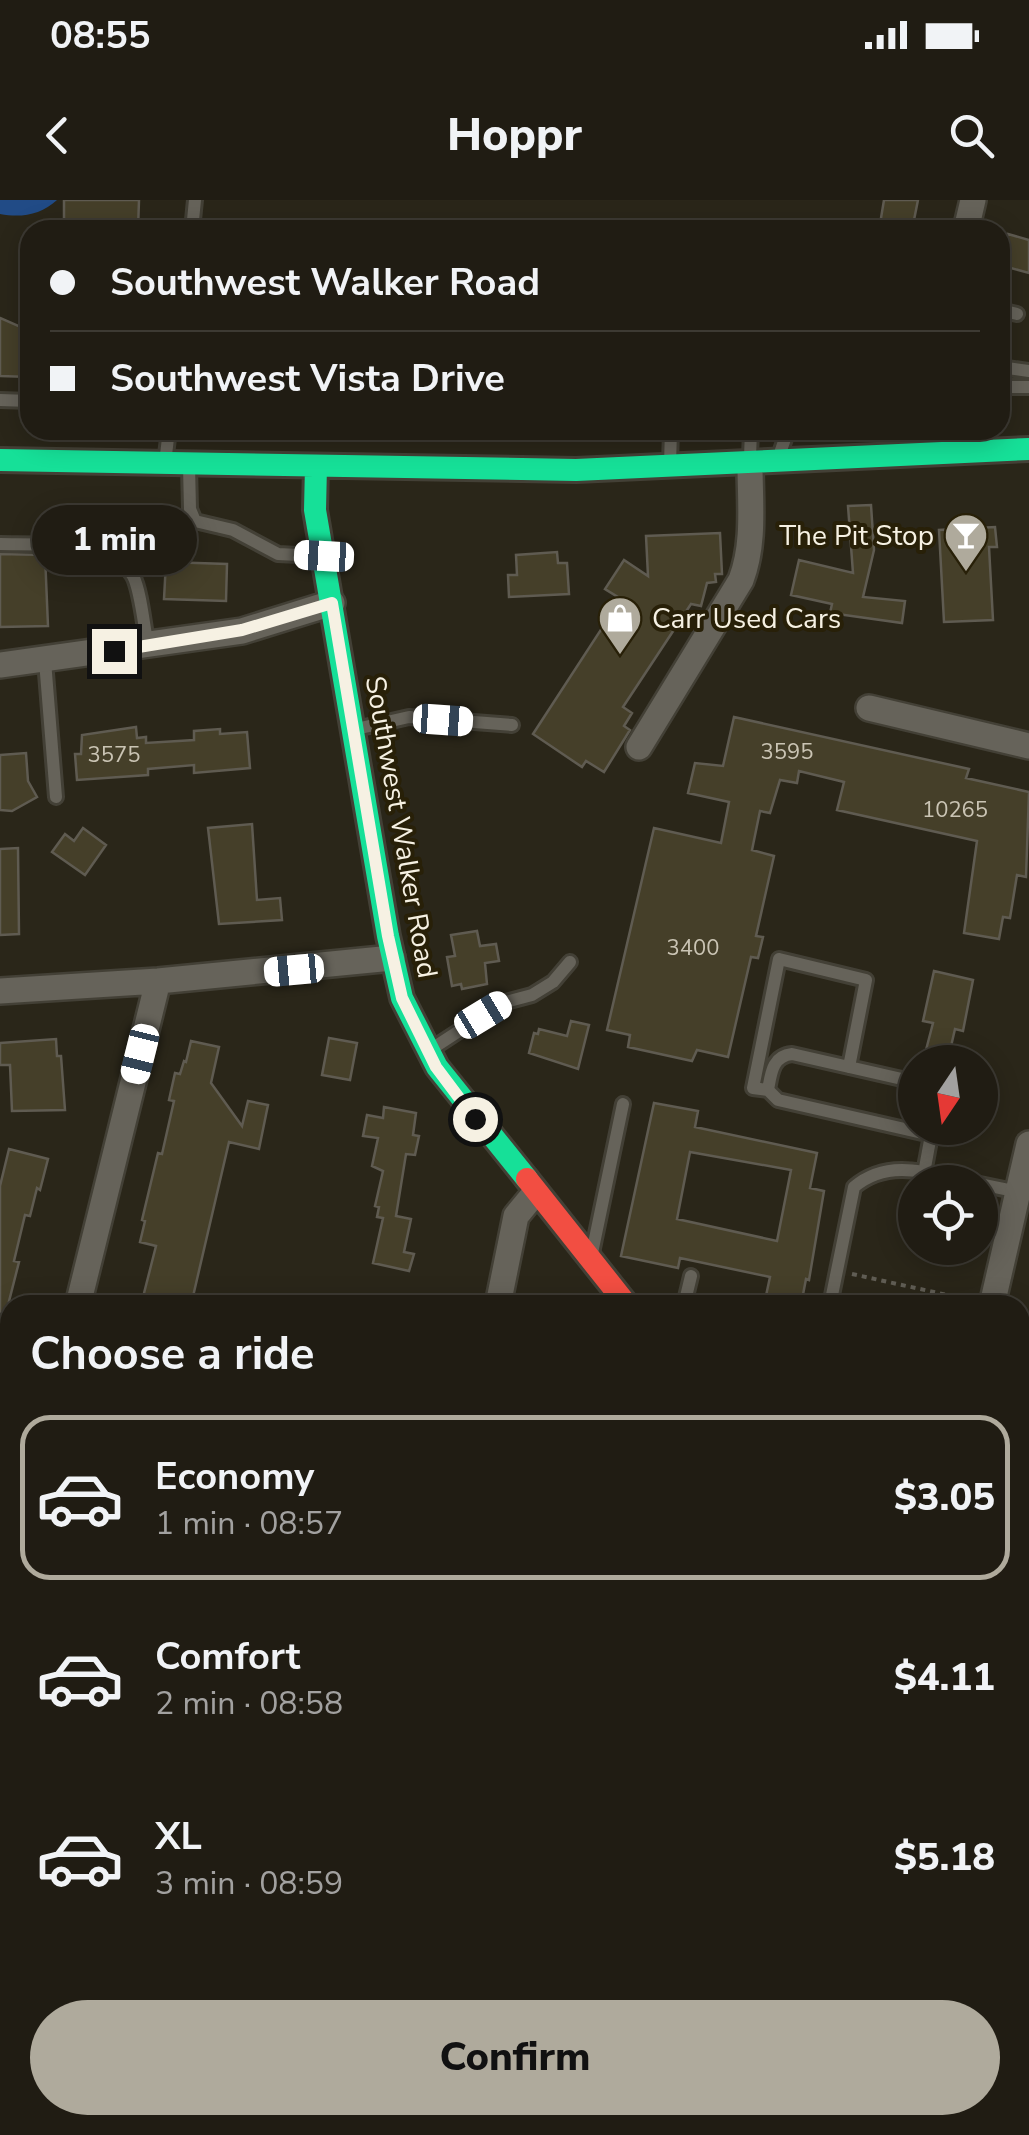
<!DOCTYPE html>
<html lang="en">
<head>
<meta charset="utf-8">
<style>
	body { margin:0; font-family:"Nunito Sans",sans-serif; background:#28251c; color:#f1f3f6; height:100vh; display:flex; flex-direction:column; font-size:38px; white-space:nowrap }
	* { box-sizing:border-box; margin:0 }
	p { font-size:32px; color:#a2a1a0 }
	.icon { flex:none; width:55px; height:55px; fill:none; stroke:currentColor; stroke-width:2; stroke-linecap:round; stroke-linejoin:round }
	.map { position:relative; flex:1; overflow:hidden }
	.drawer { position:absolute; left:0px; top:1095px; width:1030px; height:840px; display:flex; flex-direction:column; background:#201c13; border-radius:30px 30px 0 0; box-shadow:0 5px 25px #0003,0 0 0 2px #3d3a33 }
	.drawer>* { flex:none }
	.hud { position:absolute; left:20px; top:20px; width:990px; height:220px; border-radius:30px; box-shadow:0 5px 25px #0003,0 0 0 2px #3d3a33; display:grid; align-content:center; height:220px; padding:0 30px; background:#201c13 }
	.needle { width:65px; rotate:193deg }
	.controls { position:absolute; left:898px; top:845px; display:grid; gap:20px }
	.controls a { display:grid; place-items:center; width:100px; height:100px; border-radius:50%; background:#201c13; box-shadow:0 5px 25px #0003,0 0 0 2px #3d3a33; font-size:50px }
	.end { position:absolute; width:45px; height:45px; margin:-22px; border:12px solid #f6f1e3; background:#111; box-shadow:0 0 0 5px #111 }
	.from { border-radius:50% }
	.bubble { position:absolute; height:70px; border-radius:35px; background:#201c13; box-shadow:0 5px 25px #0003,0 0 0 2px #3d3a33; font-size:32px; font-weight:800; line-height:70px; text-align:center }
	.car { position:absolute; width:30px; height:60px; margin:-30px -15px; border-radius:12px; box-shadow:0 0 8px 2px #0007; background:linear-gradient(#fff 24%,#345 0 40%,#fff 0 76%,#345 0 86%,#fff 0) }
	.hud b { display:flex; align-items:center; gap:35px; height:95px; font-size:38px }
	.hud b+b { border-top:2px solid #3d3a33 }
	.hud i { width:25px; height:25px; background:#f1f3f6 }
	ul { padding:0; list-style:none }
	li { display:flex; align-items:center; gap:30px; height:165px; margin:0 20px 15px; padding:0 10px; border:5px solid transparent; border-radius:30px }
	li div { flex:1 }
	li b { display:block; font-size:38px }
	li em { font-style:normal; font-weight:800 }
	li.active { border-color:#afaa9c }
	li>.icon { width:90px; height:90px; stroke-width:1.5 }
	h2 { padding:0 30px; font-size:45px; line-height:120px }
	.action { display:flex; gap:20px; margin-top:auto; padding:20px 30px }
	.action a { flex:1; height:115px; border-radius:60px; background:#afaa9c; color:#111; font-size:40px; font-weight:800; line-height:115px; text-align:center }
	.status { display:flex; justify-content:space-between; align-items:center; height:70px; padding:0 50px; background:#201c13; direction:ltr }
	.status svg { height:28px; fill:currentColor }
	header { display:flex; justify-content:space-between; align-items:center; height:130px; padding:0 30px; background:#201c13; font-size:45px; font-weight:800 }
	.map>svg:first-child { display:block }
	.water { fill:#214b86 }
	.building { fill:#453f29; stroke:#5f5b51; stroke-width:2.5; fill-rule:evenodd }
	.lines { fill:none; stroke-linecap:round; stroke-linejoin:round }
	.lane-casing { stroke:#434036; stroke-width:18 }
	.street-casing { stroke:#434036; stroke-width:30 }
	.fast-casing { stroke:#434036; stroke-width:28 }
	.jam-casing { stroke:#434036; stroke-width:28 }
	.path { stroke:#605d54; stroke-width:4; stroke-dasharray:5 5; stroke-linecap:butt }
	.lane { stroke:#66635a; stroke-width:12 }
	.street { stroke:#66635a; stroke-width:25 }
	.fast { stroke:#16e098; stroke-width:22 }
	.jam { stroke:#f24e42; stroke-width:22 }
	.route { stroke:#f6f1e3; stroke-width:12 }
	.labels { text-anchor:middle; stroke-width:8; stroke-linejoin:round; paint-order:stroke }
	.number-label { font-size:22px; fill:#cac4b4 }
	.poi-label { font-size:28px; fill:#f6f1e3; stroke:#282008; text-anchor:end }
	.street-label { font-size:28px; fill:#f6f1e3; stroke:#282008 }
</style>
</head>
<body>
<div class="status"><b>08:55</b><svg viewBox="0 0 49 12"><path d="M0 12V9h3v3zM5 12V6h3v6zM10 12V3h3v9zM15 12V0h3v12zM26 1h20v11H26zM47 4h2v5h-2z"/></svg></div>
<header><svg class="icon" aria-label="back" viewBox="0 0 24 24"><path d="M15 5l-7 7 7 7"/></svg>Hoppr<svg class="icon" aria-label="search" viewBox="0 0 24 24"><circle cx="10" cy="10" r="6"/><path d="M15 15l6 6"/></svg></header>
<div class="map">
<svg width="1029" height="1935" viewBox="0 0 1029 1935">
	<rect width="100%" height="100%" fill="#2a2619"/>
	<path class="water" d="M0,0h57c-16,15 -36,18 -57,14z"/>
	<path class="building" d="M64,0h75l-1,30h-74z
		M884,0h34l-6,30h-33z
		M1008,34l21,6v33l-29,-8z
		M0,118l30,13v46l-30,-1z
		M871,305l3,45 -11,47 42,4 -3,22 -72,-10 2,-9 -41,-9 8,-35 54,13 -5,-67z
		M995,327l2,20h-8l4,73 -49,2 -5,-92z
		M720,333l2,41h-7l1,8 -9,1 -6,23 -10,-2 -68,103 9,6 -8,13 6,4 -26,42 -18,-11 -4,6 -49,-33 88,-135 -16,-10 19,-29 24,16 -2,-40z
		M557,352l1,11h9l2,31 -60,3 -1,-22h9l-1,-20z
		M0,354l45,1 3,71 -48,1z
		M166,362l61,2 -1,37 -62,-2z
		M734,517l235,52 -3,9 63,14 -3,85 -9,-2 -7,43 -7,-1 -4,22 -35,-6 13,-92 -140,-31 7,-28 -45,-11 -2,12 -17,-3 -10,33 -10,-2 -8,39 22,6 -18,80 7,1 -5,21 -7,-1 -23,100 -31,-7 -5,11 -64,-14 2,-12 -23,-5 47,-202 67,15 8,-41 -41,-9 7,-30 28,3z
		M136,527l1,11 9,-1v6l48,-3v-9l26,-2v5l27,-2 3,36 -56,5v-8l-46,4v6l-71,5 -2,-26h6l1,-19z
		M26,553l2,28 9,16 -25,14 -12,-1v-55z
		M252,624l5,76 23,-2 2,22 -63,4 -11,-96z
		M83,628l23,17 -21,30 -33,-23 13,-18 9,7z
		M18,648l1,86 -19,1v-86z
		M477,731l3,15 16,-2 3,17 -14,2 2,21 -25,5 -1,-5 -9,2 -5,-29 8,-1 -4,-21z
		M934,771l39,9 -10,51 -8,-2 -6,26 -23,-5 7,-27 -10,-2z
		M571,821l18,4 -11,44 -49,-16 5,-20 4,1 1,-5 28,7z
		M329,838l28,5 -7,37 -28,-5z
		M56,839l1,17h4l4,54 -53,1 -2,-46h-10v-22z
		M191,841l28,6 -8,36 31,43 6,-25 20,4 -9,44 -30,-7 -38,163h-50l15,-59 -16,-4 5,-21 -3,-1 16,-67 4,1 12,-53 -5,-1 6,-27 5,1 4,-13 2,1z
		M654,903l44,8 -3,16 122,26 -7,35 14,3 -15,89 -3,-1 -5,26h-37l6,-28 -90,-19 -2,10 -57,-12zM690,952l101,18 -14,71 -100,-22z
		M384,907l32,6 -3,22 6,1 -4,19 -9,-1 -10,62 15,3 -7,33 10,2 -5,17 -36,-8 10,-45 -6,-1 2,-10 -4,-1 8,-35 -11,-5 6,-28 -15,-2 4,-21 16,3z
		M9,949l39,10 -8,31 -3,-2 -7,28 -5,-1 -11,46 5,1 -13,51 -6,-1v-126z"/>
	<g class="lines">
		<g class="lane-casing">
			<path id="lane" d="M192,30l3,-30
				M1000,110l17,4
				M1000,167l29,4
				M1000,182l7,5h22
				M0,200l30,1
				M779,256l9,-26
				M750,257l1,-27
				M165,263l4,-33
				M670,264l1,-34
				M189,266l1,43 5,12 38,9 45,24 41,2
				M0,344c37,1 111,-5 133,32 8,15 11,52 15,70
				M45,461l11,136
				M356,529l53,-12 103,8
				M430,850l72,-47 30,-8 21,-13 17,-20
				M915,882l-123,-28c-20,2 -21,20 -24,36l10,10 153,35 21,-7
				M768,890l-15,-2 26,-129 87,21 -17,87
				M924,973l7,-38
				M980,984l38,8
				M592,1053l31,-149
				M684,1105l7,-29
				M830,1105l24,-118c35,-30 78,-13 119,-5"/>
		</g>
		<g class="street-casing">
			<path id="street" d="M966,30l7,-30
				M0,465l242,-34 90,-28
				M869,508l160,38
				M639,547l102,-167c14,-37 9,-77 9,-116
				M0,791l158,-10 234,-23
				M78,1105l80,-324
				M498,1105l18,-89 19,-23
				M992,1105l37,-161
				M1020,1273l9,2
				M0,1428l10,-44
				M859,1925l11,10"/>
		</g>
		<g class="fast-casing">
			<path id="fast" d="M0,260l576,10 453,-21
				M316,266l-1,44 73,426 14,62 35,69 90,112
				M1020,1532l9,8"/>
		</g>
		<g class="jam-casing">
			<path id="jam" d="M527,979l100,126"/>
		</g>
		<path class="path" d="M852,1074l118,26
			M1020,1156l9,2"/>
		<use href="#lane" class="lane"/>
		<use href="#street" class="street"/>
		<use href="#fast" class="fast"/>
		<use href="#jam" class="jam"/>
	</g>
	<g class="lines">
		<path class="route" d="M114,451l128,-21 90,-27 56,333 14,62 34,69 39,52"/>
	</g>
	<defs>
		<g id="bar-pin" transform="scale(2.25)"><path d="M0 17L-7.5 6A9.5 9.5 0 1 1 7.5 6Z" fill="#afaa9c" stroke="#282008"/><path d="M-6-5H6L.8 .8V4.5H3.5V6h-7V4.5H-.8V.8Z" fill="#fff"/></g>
		<g id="shop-pin" transform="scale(2.25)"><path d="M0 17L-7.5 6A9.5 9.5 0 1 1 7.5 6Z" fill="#afaa9c" stroke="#282008"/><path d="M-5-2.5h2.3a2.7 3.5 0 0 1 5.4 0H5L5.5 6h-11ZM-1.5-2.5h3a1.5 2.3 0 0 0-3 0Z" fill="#fff"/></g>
	</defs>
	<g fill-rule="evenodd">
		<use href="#bar-pin" x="966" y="335"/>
		<use href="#shop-pin" x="620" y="418"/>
	</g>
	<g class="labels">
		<g class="number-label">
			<text x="787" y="559">3595</text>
			<text x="114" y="562">3575</text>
			<text x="955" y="617">10265</text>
			<text x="693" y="755">3400</text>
		</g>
		<g class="poi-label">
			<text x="934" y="345">The Pit Stop</text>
			<text x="652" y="428" text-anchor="start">Carr Used Cars</text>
		</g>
		<g class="street-label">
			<text transform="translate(402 627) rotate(80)" y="10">Southwest Walker Road</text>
		</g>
	</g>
</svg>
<div class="controls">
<a><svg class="needle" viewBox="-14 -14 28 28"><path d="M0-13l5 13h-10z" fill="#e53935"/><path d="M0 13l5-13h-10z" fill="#a2a1a0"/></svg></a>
<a><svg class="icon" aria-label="locate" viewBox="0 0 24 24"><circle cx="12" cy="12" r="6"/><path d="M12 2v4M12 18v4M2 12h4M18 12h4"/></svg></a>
</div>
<i class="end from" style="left:475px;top:919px"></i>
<i class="end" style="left:114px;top:451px"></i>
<div class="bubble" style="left:32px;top:305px;width:165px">1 min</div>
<i class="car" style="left:324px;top:356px;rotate:273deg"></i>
<i class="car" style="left:443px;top:520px;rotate:94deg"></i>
<i class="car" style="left:294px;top:770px;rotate:265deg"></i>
<i class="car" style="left:483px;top:815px;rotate:59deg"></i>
<i class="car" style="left:140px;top:854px;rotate:194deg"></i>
<div class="hud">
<b><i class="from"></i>Southwest Walker Road</b>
<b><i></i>Southwest Vista Drive</b>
</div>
<section class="drawer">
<h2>Choose a ride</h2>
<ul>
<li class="active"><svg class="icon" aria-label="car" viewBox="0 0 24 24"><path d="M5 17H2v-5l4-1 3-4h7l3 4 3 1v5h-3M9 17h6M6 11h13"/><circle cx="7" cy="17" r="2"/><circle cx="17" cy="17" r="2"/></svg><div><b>Economy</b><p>1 min · 08:57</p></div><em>$3.05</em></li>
<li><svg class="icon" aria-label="car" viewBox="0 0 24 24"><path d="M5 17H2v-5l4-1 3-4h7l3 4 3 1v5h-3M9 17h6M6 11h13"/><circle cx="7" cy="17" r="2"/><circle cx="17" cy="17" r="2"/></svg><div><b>Comfort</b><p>2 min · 08:58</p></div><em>$4.11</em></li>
<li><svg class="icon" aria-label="car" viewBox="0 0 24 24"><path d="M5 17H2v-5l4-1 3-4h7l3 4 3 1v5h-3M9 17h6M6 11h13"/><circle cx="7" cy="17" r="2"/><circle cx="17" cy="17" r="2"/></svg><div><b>XL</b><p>3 min · 08:59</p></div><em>$5.18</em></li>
</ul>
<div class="action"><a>Confirm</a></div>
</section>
</div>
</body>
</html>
